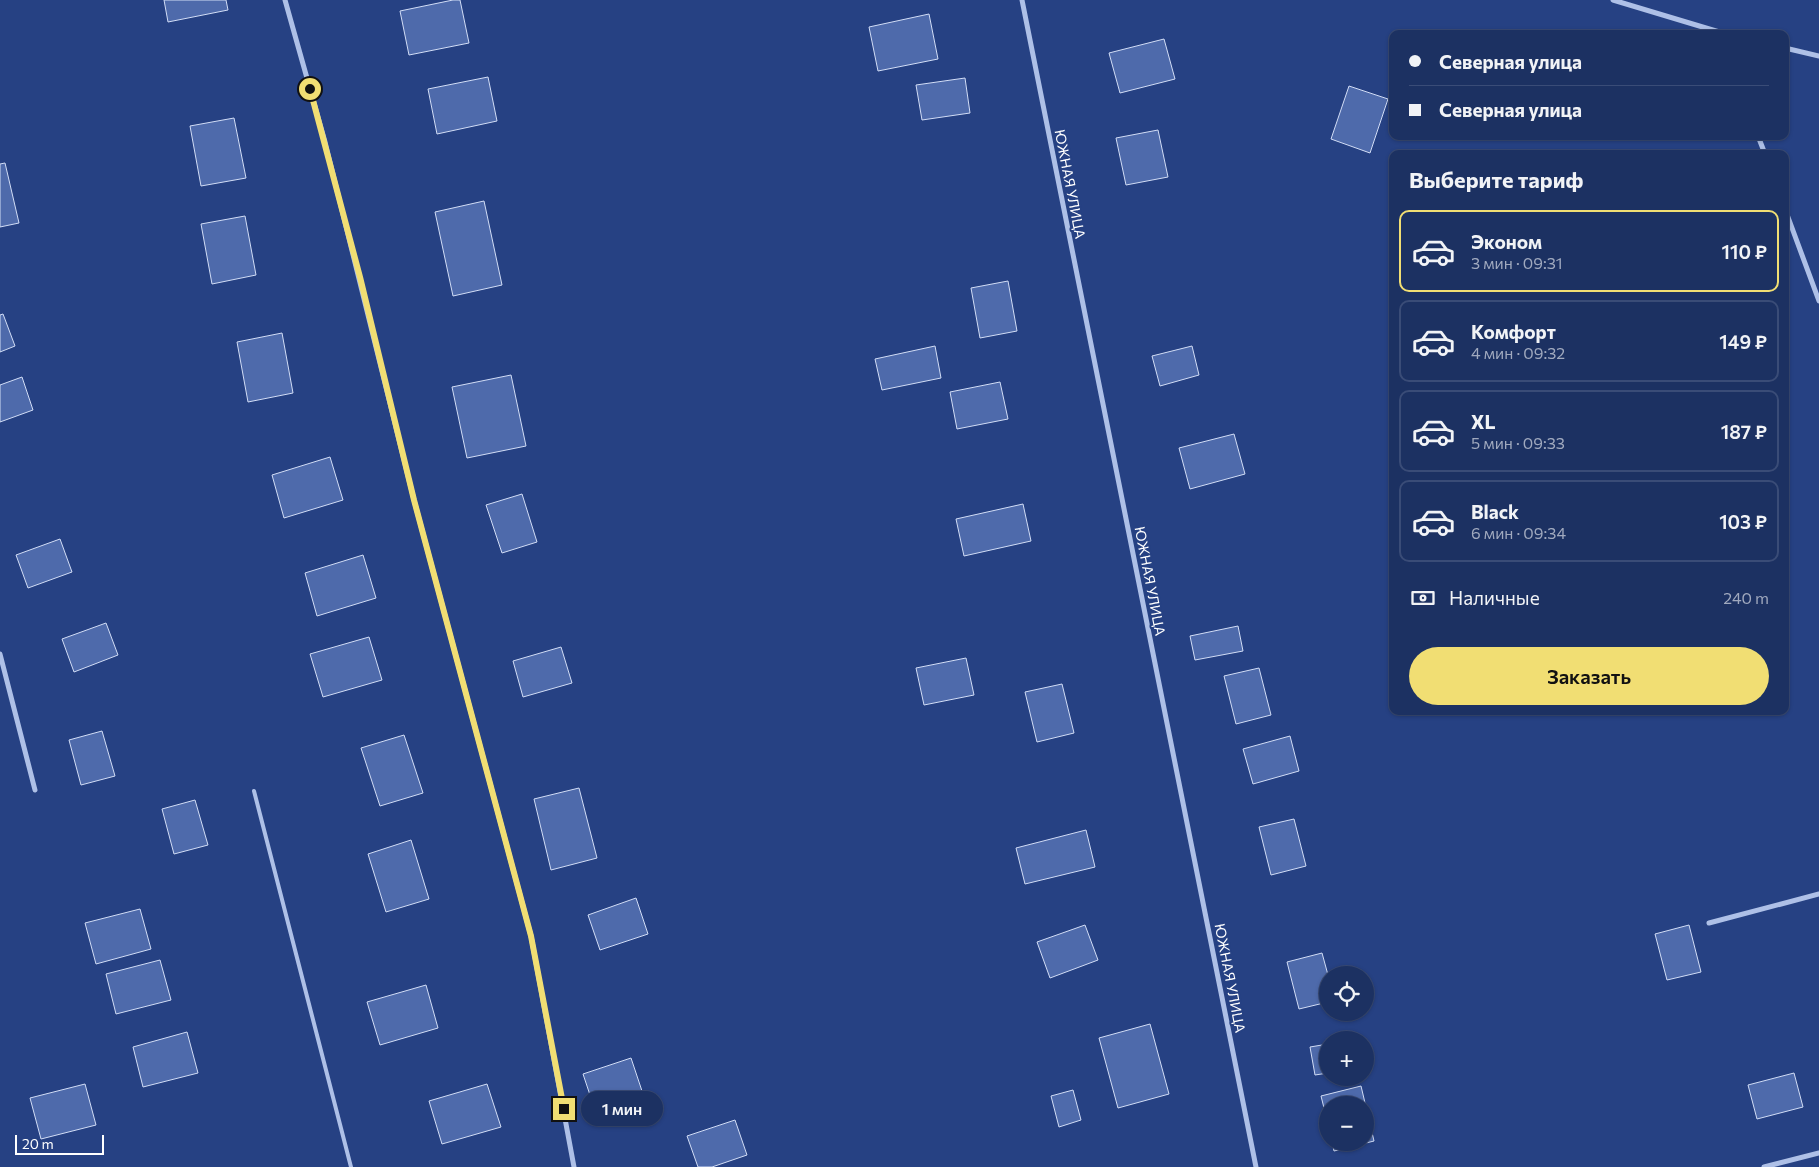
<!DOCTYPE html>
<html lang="ru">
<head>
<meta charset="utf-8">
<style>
	body { margin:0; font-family:Commissioner,sans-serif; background:#253968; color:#f1f3f6; height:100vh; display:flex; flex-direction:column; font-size:19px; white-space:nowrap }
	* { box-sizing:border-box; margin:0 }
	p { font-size:16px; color:#a0a9be }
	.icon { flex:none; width:28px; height:28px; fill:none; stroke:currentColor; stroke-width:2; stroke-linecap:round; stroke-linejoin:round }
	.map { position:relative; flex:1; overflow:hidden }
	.sheet { position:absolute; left:1389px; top:150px; width:400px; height:565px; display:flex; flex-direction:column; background:#1c3162; border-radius:10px; box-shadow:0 1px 4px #0004,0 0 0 1px #3a4c77 }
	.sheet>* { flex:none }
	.hud { position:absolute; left:1389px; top:30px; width:400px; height:110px; border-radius:10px; box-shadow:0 1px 4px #0004,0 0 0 1px #3a4c77; display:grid; align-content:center; height:110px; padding:0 20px; background:#1c3162 }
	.buttons { position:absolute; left:1319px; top:966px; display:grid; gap:10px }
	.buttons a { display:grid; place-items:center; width:55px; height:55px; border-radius:50%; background:#1c3162; box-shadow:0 1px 4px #0004,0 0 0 1px #3a4c77; font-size:25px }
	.scale { position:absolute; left:15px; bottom:12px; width:89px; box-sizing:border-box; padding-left:5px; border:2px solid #fff; border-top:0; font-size:14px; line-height:18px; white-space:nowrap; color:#fff; -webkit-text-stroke:4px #264183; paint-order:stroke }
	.end { position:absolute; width:22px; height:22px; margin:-11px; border:6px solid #f1de73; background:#111; box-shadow:0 0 0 2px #111 }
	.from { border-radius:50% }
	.bubble { position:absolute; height:35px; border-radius:18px; background:#1c3162; box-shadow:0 1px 4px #0004,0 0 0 1px #3a4c77; font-size:16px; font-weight:600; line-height:35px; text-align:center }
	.hud b { display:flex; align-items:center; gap:18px; height:48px; font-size:19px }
	.hud b+b { border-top:1px solid #3a4c77 }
	.hud i { width:12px; height:12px; background:#f1f3f6 }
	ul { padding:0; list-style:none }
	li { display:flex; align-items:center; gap:15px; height:82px; margin:0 10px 8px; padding:0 10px; border:2px solid #3a4c77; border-radius:10px }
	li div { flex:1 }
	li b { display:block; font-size:19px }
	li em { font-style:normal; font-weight:600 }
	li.on { border-color:#f1de73 }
	li>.icon { width:45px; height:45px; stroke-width:1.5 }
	h2 { padding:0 20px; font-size:22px; line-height:60px }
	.pay { display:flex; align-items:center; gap:12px; height:55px; padding:0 20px; font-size:19px }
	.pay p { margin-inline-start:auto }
	.primary-button { display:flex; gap:10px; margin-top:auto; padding:10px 20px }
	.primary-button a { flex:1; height:58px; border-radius:30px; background:#f1de73; color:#111; font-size:20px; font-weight:600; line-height:58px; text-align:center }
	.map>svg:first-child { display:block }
	.building { fill:#4e6aab; stroke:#d2ddf6 }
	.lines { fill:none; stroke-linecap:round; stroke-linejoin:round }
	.service { stroke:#aec0e7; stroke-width:4 }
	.minor { stroke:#aec0e7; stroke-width:5 }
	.route { stroke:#f1de73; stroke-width:6 }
	.labels { text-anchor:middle; stroke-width:4; stroke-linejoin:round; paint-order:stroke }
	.street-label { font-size:14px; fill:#fff; stroke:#264183 }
</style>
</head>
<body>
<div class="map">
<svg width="1819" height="1167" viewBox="0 0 1819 1167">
	<rect width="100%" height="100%" fill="#264183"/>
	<path class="building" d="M164,0h62l2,10 -60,12z
		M453,0h7l9,43 -60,12 -9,-44z
		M929,14l9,45 -60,12 -9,-44z
		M1164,39l11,40 -55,14 -11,-40z
		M488,77l9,44 -60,13 -9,-45z
		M965,78l5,35 -48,7 -6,-35z
		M1349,86l39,13 -18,54 -39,-14z
		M234,118l12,60 -45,8 -11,-60z
		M1158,130l10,47 -42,8 -10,-47z
		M5,163l14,60 -19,4v-63z
		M484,201l18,84 -49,11 -18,-84z
		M245,216l11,59 -44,9 -11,-60z
		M1008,281l9,50 -37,7 -9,-50z
		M3,314l12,32 -15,6v-37z
		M282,333l11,60 -45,9 -11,-60z
		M935,346l6,32 -59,12 -7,-31z
		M1192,346l7,29 -39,11 -8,-30z
		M511,375l15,71 -59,12 -15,-71z
		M22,377l11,33 -33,12v-37z
		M1000,382l8,37 -51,10 -7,-37z
		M1234,434l11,40 -55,15 -11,-41z
		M330,457l13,43 -59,18 -12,-43z
		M522,494l15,48 -35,11 -16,-48z
		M1023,504l8,37 -67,15 -8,-37z
		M60,539l12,33 -44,16 -12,-33z
		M363,555l13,43 -59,18 -12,-43z
		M106,623l12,32 -44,17 -12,-33z
		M1238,626l5,25 -48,9 -5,-24z
		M369,637l13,43 -59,17 -13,-43z
		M561,647l11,36 -49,14 -10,-36z
		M966,658l8,37 -50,10 -8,-37z
		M1259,668l12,47 -35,9 -12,-48z
		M1062,684l12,49 -37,9 -12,-50z
		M102,731l13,45 -34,9 -12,-45z
		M404,735l19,58 -43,13 -19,-58z
		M1290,736l9,35 -46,13 -10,-35z
		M579,788l18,70 -46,12 -17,-71z
		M195,800l13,45 -34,9 -12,-45z
		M1294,819l12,47 -35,9 -12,-48z
		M1086,830l9,37 -70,17 -9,-36z
		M411,840l18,59 -43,13 -18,-58z
		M636,898l12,36 -48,16 -12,-35z
		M140,909l11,40 -55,15 -11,-41z
		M1085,925l13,35 -48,18 -13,-36z
		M1689,925l12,47 -34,8 -12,-46z
		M1322,953l6,22v27l-29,7 -12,-47z
		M160,960l11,40 -55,14 -10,-40z
		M426,985l12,43 -58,17 -13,-43z
		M1150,1024l19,70 -51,14 -19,-70z
		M187,1032l11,41 -55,14 -10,-40z
		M1328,1044v29l-13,2 -5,-28z
		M631,1058l12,36 -48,16 -12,-36z
		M1794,1073l9,34 -46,12 -9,-34z
		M85,1084l11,41 -55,14 -11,-41z
		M487,1084l14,43 -59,17 -13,-43z
		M1361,1086l13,55 -40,10 -2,-9h33v-37h-37v19l-7,-28z
		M1073,1090l8,30 -22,7 -8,-31z
		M735,1120l12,35 -35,12h-14l-11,-31z"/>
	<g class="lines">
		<path class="service" d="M254,791l97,376"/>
		<path class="minor" d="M285,0l40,142 89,358 117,436 43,231
			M1022,0l234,1167
			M1613,0l113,34
			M1785,48l34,8
			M1758,136l7,18
			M1785,209l34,92
			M0,654l35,136
			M1709,923l110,-29
			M1764,1167l55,-14"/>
	</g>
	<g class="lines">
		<path class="route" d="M310,89l50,188 54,223 117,436 33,173"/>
	</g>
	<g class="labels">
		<g class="street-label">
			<text transform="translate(1070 184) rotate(79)" y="5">ЮЖНАЯ УЛИЦА</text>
			<text transform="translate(1150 581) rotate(79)" y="5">ЮЖНАЯ УЛИЦА</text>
			<text transform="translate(1230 978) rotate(79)" y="5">ЮЖНАЯ УЛИЦА</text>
		</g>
	</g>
</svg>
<div class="buttons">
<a><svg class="icon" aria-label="locate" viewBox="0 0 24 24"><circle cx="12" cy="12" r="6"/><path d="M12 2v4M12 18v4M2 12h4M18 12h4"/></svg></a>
<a>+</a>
<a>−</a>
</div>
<div class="scale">20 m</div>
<i class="end from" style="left:310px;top:89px"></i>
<i class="end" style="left:564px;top:1109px"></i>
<div class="bubble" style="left:581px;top:1091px;width:82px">1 мин</div>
<div class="hud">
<b><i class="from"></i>Северная улица</b>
<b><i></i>Северная улица</b>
</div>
<section class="sheet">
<h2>Выберите тариф</h2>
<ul>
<li class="on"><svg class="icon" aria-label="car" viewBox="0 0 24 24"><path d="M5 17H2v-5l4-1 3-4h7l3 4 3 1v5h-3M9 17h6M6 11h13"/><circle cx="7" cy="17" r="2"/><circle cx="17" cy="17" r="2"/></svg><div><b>Эконом</b><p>3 мин · 09:31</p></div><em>110 ₽</em></li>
<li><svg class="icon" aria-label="car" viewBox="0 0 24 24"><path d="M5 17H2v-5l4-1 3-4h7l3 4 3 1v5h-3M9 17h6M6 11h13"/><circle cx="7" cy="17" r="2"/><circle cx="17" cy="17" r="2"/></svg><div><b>Комфорт</b><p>4 мин · 09:32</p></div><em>149 ₽</em></li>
<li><svg class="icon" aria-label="car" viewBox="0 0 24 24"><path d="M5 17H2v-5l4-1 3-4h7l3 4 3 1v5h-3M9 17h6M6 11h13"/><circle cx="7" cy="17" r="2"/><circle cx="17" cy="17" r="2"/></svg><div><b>XL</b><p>5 мин · 09:33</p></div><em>187 ₽</em></li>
<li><svg class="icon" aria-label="car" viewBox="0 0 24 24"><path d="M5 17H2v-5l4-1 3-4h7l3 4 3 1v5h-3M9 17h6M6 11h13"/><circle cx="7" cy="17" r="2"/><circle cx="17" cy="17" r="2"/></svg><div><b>Black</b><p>6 мин · 09:34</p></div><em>103 ₽</em></li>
</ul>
<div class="pay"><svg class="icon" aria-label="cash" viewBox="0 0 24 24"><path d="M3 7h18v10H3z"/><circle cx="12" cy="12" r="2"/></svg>Наличные<p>240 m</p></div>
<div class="primary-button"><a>Заказать</a></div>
</section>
</div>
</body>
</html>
